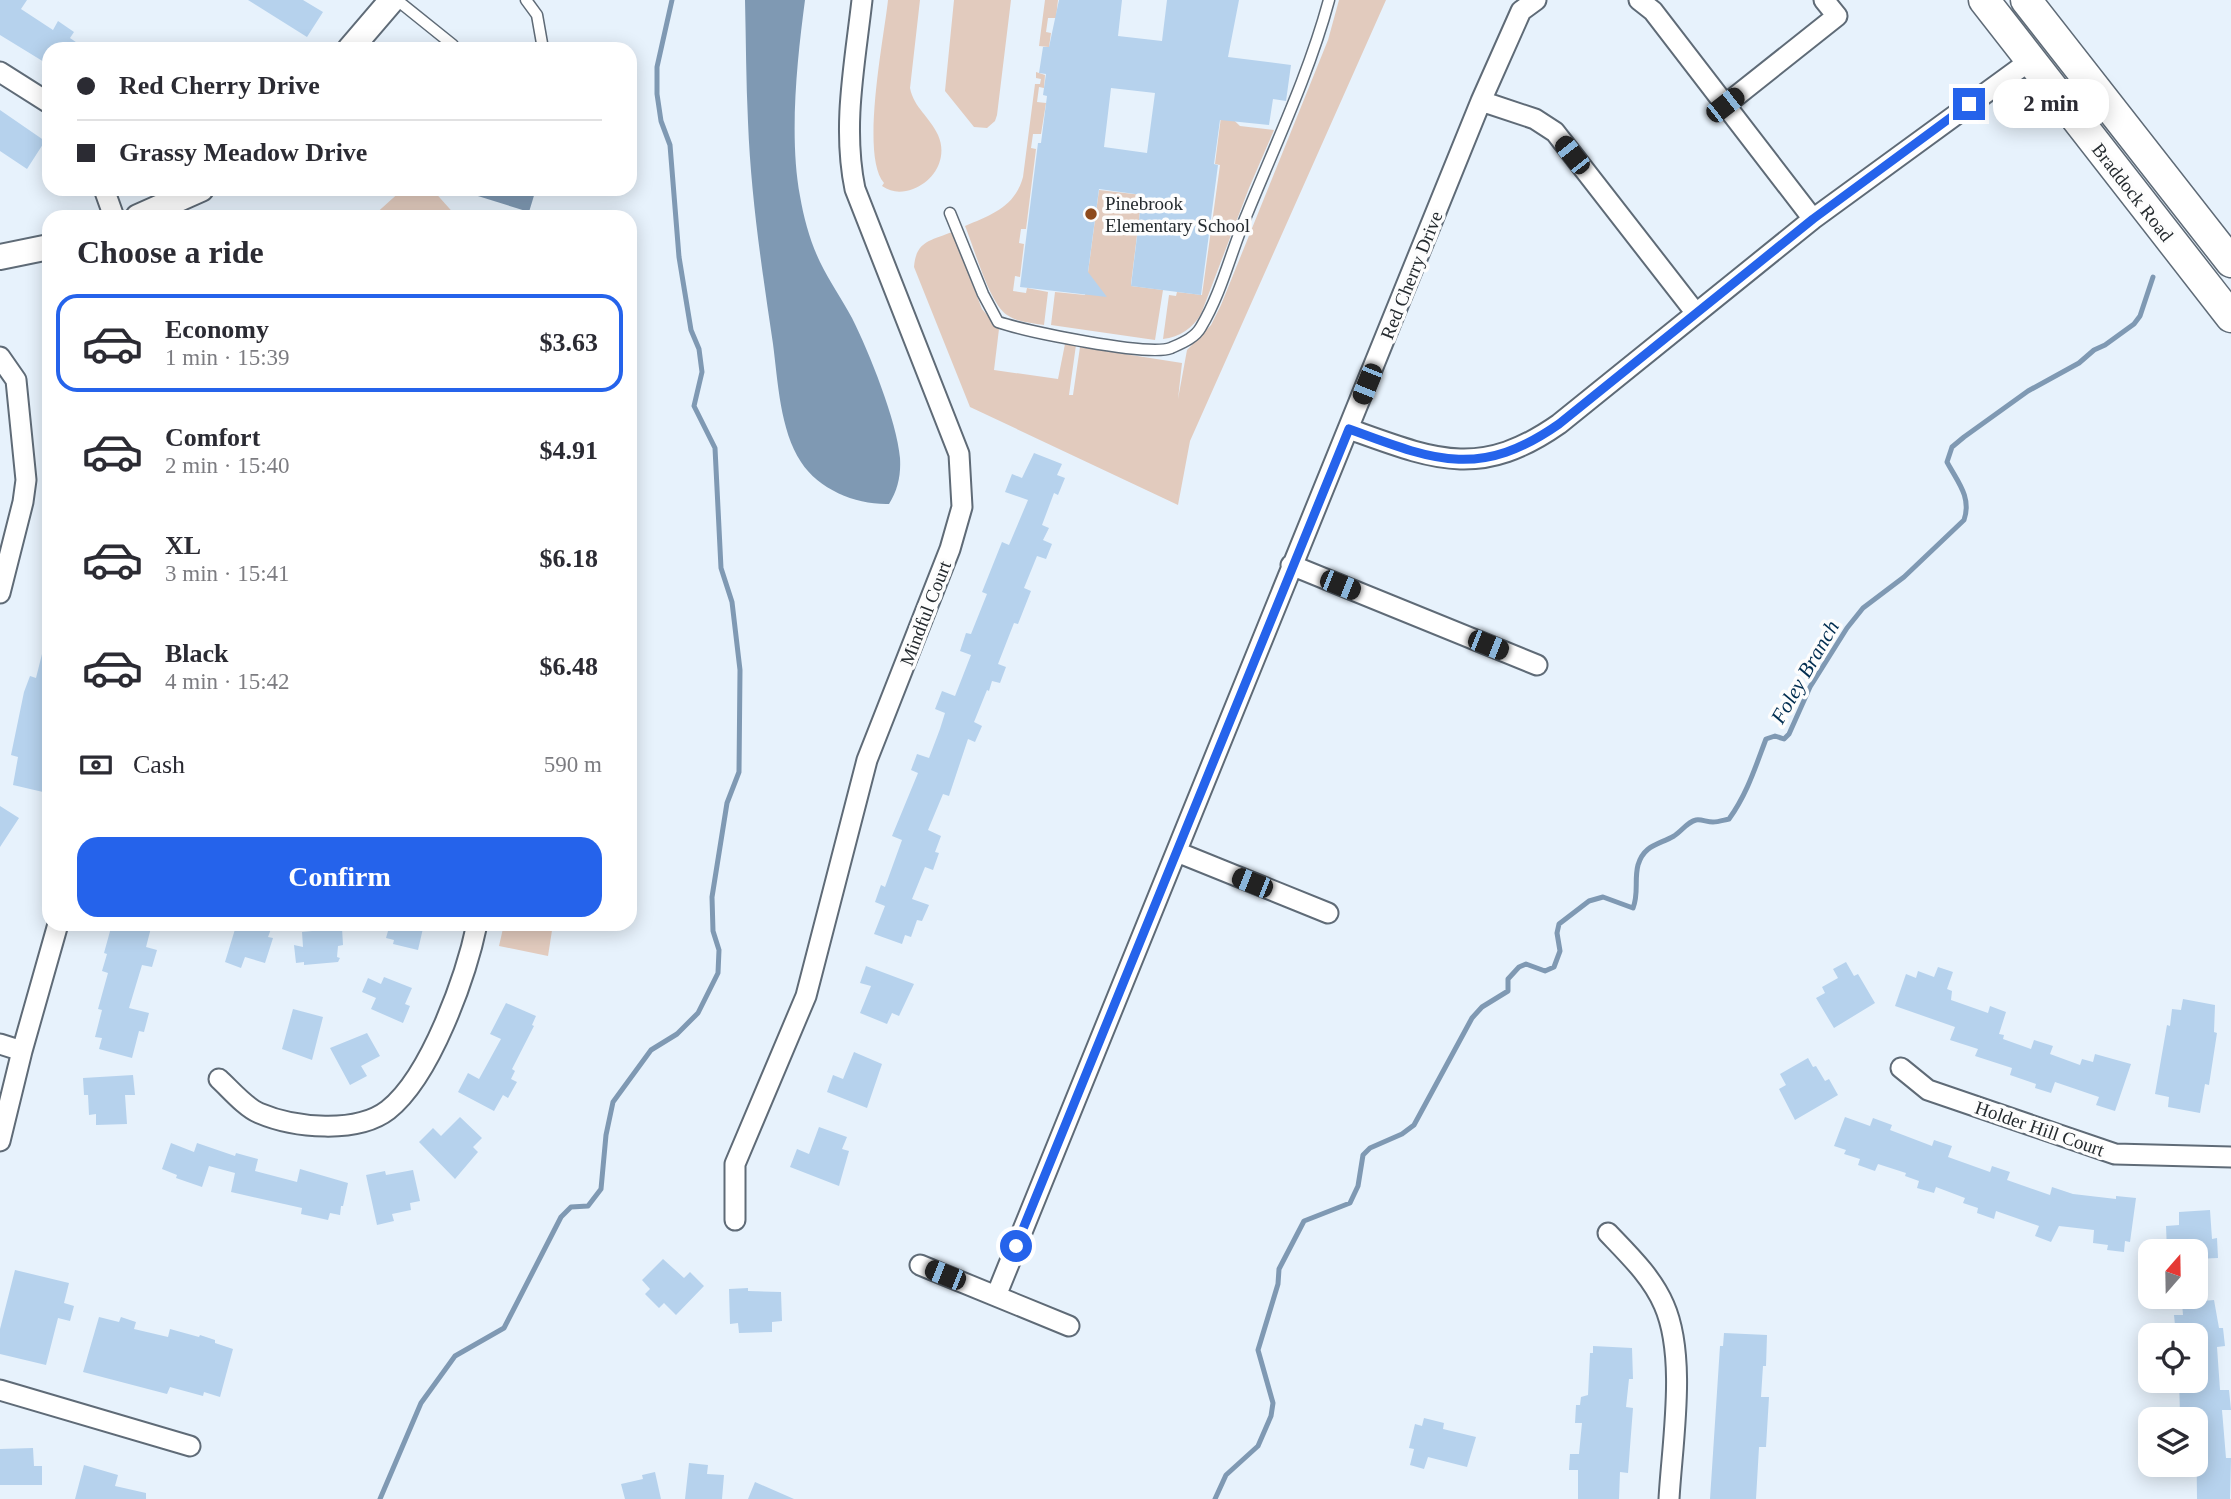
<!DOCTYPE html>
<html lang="en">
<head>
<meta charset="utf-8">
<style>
	body { margin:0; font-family:Georgia,serif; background:#f2f2f3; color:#2b2b33; height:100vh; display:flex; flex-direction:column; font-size:26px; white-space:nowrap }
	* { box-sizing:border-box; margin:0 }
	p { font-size:23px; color:#7c7c81 }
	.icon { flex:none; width:38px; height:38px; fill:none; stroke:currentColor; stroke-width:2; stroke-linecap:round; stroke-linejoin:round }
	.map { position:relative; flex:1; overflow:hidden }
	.details { position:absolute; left:42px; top:210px; width:595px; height:721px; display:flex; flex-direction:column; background:#fff; border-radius:21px; box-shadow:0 4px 18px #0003 }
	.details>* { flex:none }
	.banner { position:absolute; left:42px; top:42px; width:595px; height:154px; border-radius:21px; box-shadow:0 4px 18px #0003; display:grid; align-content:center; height:154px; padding:0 35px; background:#fff }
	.needle { width:46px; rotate:20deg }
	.buttons { position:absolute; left:2138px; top:1239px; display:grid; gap:14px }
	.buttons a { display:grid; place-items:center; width:70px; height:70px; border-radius:14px; background:#fff; box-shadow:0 4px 18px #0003; font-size:35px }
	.end { position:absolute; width:32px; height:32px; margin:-16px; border:9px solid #2563eb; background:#fff; box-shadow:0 0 0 4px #fff }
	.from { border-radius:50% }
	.bubble { position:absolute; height:49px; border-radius:21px; background:#fff; box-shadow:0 4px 18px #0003; font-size:23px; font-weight:700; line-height:49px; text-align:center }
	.car { position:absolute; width:21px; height:42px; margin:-21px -10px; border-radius:9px; box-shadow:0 0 5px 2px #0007; background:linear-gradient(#222 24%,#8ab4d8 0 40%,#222 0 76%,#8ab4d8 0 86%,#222 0) }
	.banner b { display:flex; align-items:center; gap:24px; height:66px; font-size:26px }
	.banner b+b { border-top:2px solid #e1e1e2 }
	.banner i { width:18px; height:18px; background:#2b2b33 }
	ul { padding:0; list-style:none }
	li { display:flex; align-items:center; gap:21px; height:98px; margin:0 14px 10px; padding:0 21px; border:4px solid transparent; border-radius:21px }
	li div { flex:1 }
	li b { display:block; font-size:26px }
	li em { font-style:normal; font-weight:700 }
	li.on { border-color:#2563eb }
	li>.icon { width:63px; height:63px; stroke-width:1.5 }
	h2 { padding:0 35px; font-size:32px; line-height:84px }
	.pay { display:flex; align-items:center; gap:18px; height:77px; padding:0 35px; font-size:26px }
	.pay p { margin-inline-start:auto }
	.primary-button { display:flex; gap:14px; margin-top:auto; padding:14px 35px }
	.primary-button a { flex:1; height:80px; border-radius:21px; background:#2563eb; color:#fff; font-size:28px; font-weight:700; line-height:80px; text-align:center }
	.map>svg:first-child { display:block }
	.green { fill:#e2cbbe }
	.water { fill:#7f99b3 }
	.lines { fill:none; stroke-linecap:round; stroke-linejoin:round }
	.stream { stroke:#7f99b3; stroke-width:5 }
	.building { fill:#b6d2ed; fill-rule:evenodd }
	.service-casing { stroke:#5f6b77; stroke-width:13 }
	.minor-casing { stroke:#5f6b77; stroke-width:23 }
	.tertiary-casing { stroke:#5f6b77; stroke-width:28 }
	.primary-casing { stroke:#5f6b77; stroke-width:33 }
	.service { stroke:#fff; stroke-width:10 }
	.minor { stroke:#fff; stroke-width:19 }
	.tertiary { stroke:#fff; stroke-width:24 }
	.primary { stroke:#fff; stroke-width:30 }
	.route { stroke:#2563eb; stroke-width:9 }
	.poi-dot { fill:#8e4b1d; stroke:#fdfdfd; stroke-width:2.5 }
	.labels { text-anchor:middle; stroke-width:7; stroke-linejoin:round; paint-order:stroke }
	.street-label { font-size:19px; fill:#252b2f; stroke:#fdfdfd }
	.poi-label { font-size:19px; fill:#252b2f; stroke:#fdfdfd; text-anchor:start }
	.water-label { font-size:21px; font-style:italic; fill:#002d50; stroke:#fdfdfd }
</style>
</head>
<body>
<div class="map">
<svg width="2231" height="1499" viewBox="0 0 2231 1499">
	<rect width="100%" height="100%" fill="#e7f2fc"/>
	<path class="green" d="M888,0h32l-10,88c4,20 20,29 28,47 10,22 -3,46 -25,54 -11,4 -21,4 -31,-3l2,-3c-24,-27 0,-145 4,-183z
		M954,0h57l-14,115 -2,6 -8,7 -13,-1 -29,-36z
		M1045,0h13l-2,18h-8l-2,14 5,1 -2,14 -10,-1z
		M1339,0h47l-196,441 -12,64 -208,-98 -56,-140c2,-26 16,-26 38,-35l30,77 17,20 -5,41 64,9 7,-35 11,1 -7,50h4l7,-48 102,16 -4,36 9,-49 24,-25 10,-20 107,-265z
		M1036,72l9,3 -1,13 -5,-1 -2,15 9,1 -5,31h-8l-2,14 5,1 -10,80h-5l-2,14 5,1 -4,33 -5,-1 -2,15 13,2 1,-5 21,4 -4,33c-13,-2 -27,-3 -37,-10 -18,-12 -33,-68 -42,-89 26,-11 50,-19 58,-49l12,-93h5l1,-5 -5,-1z
		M1222,109l18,17 34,4 -25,58 -48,126c-8,14 -21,23 -38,25l6,-44 7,1 1,-4 25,3 18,-130 -5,-1z
		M403,189h29l25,28h-85z
		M1099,190l43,5 -11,89v2l32,4 -8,50 -104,-15 4,-33 30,3z
		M504,924h49l-5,32 -49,-10z"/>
	<path class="water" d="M745,0h60c-8,60 -16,137 -5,196 4,23 10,45 20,66 9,19 22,37 32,56 17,34 45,103 48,140 1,17 -2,32 -11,46 -32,1 -70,-14 -88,-42 -21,-32 -23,-80 -28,-118 -11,-74 -22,-147 -25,-222 -2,-40 -2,-81 -3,-122z
		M466,189h70l-7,23 -64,-20z"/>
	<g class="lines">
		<path class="stream" d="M380,1499l41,-96 34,-47 49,-28 57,-111 10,-10 17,-1 13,-17 5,-54 7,-33 38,-52 26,-16 21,-21 20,-40 1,-23 -6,-19 -1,-34 15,-94 12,-31 1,-102 -8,-68 -11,-34 -6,-120 -21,-42 8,-34 -3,-23 -8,-19 -12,-73 -9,-112 -9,-24 -4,-27v-27l15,-67
			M1215,1499l11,-24 32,-29 13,-30 2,-13 -15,-53 20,-66 1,-15 25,-48 46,-18 8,-17 5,-31 7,-7 32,-14 12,-9 58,-107 10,-11 26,-16v-12l11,-12 7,-3 19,7 9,-4 6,-16 -3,-18 2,-9 30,-23 14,-4 30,11c6,-15 1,-28 5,-43 6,-20 20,-20 36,-29 8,-5 13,-14 22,-16 5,-1 11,2 17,2 5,0 11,-2 16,-3 18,-25 26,-51 37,-80l9,-3 9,3 5,-5 21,-47 37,-59 16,-20 41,-31 60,-57c8,-23 -7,-39 -17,-58l5,-15 12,-10 64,-46 51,-28 15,-13 11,-5 29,-21 6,-8 13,-39"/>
	</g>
	<path class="building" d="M0,0h27l-6,9 32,21 5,-9 16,11 -4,6 16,11h-37v16l-49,-30z
		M248,0h55l20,12 -16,25z
		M1059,0h63l-4,36 44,5 5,-41h72l-11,57 63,8 -5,36 -13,-2 -4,26 -49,-5 -6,44 4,1 -17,130 -70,-9 11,-91 -43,-6 -11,83 19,25 -87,-10 18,-144h3l6,-47 -4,-1 3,-21 -7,-1 4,-26h6zM1111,88l44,5 -8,60 -43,-6z
		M0,110l45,31 -18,28 -27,-18z
		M1034,453l28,11 -5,11 8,3 -7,17 -4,-2 -12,32 7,3 -6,12 9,4 -6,15 -9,-3 -13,32 7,3 -13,33 -4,-1 -16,41 8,3 -6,16 -8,-2 -3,10 -2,-1 -13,32 8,4 -7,16 -7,-3 -19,57 -6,-2 -15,36 13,6 -6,16 4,1 -6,17 -8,-3 -13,32 17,6 -7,16 -5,-1 -6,17 -6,-2 -3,9 -28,-10 11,-28 -10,-4 6,-17 4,2 17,-47 -10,-4 26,-63 -7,-3 6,-16 12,4 11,-29 5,-16 -10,-4 7,-18 13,5 16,-41 -11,-4 6,-18 5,1 16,-40 -5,-2 20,-50 7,3 19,-45 -23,-8 7,-18 10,4z
		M43,650h6v131l-3,-1 -3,12 -30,-7 5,-28 -7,-2 13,-63 6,-16 6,2z
		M0,806l19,12 -19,29z
		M112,924h40l-6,23 11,3 -5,17 -10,-2 -13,43 20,5 -5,19 -5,-1 -7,27 -33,-9 3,-11 -7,-1 7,-27 -4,-1 10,-36 -6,-2 5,-17 -3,-1z
		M254,924l17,5 -3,8 5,1 -8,25 -20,-6 -4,11 -16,-6 11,-36 15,5z
		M390,924h34l-6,26 -25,-6 1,-4 -8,-2z
		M342,928l1,17 -5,1 -1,11 3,1 -2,4 -34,3v-3l-8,1 -2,-18 9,2 -1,-15z
		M1846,962l8,14 4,-2 17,29 -41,25 -18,-30 9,-5 -3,-6 16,-9 -5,-9z
		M866,966l48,18 -15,32 -7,-3 -5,11 -27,-11 11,-27 -11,-3z
		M1938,967l15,5 -6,17 5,2 -1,9 37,13 2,-7 16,6 -7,22 5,1 -1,4 28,10 3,-9 19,6 -3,8 30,11 2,-6 11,3 2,-8 36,10 -16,47 -19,-6 3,-8 -44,-15 -4,11 -16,-5 1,-4 -26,-9 2,-7 -37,-12 3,-7 -28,-9 5,-13 -60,-21 11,-32 10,4 2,-7 16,6z
		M384,977l28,11 -7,16 5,2 -7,17 -32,-14 5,-11 -14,-6 6,-14 13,6z
		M2183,999l32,6 -1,27 3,1 -8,52 -4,-1 -5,29 -32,-6 1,-10 -14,-3 12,-69 3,1 2,-17 9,1z
		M506,1003l30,13 -4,9 2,1 -22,43 3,2 -4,8 6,3 -9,16 -5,-3 -9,16 -36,-19 10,-19 11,6 22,-40 -11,-5z
		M293,1009l30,8 -11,43 -30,-11z
		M367,1033l13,23 -19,10 6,10 -17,9 -20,-37z
		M854,1052l28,12 -15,44 -40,-16 6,-17 10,4z
		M1808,1058l5,9 3,-1 9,15 4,-2 9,16 -43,25 -16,-31 7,-4 -6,-11z
		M133,1075l2,20h-10l2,29 -31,1v-11l-7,1 -1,-20h-4l-1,-17z
		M460,1117l22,21 -9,9 5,5 -23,27 -36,-37 14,-14 8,8z
		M1845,1117l25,9 3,-8 19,7 -2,5 42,16 2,-6 18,6 -4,11 42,15 2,-6 18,6 -3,8 43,15 2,-8 21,7 43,5v-3l20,2 -6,44 -5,-1 -1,11 -17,-2 1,-5 -15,-2 1,-13 -35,-4 -8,16 -16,-6 4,-10 -43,-15 -2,8 -17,-6 1,-5 -15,-5 2,-5 -29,-11 -2,6 -17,-5 2,-7 -14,-5 1,-3 -28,-9 -3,7 -17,-6 2,-6 -16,-5 2,-4 -12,-4z
		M819,1127l28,10 -5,12 7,2 -10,35 -49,-19 7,-18 12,5z
		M171,1143l23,9 3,-9 38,13 1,-3 22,6 -3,12 42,11 3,-13 48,14 -5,23h-2l-1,9 -10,-2 -2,7 -27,-6 1,-6 -71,-16 4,-19 -26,-7 -7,21 -26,-9 1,-3 -15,-6z
		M413,1170l7,31 -10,2 1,7 -19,4 2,7 -17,4 -11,-50 19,-4 1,4z
		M2210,1210l2,29 5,-1 1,20 -22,1v-8h-29l-1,-25 13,-1v-13z
		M663,1259l21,19 6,-6 14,14 -28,29 -12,-12 -5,5 -14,-14 5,-5 -8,-9z
		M15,1270l54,13 -5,20 10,3 -4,15 -12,-3 -12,47 -46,-11v-25z
		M748,1288v3l33,1 1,29 -10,1v10l-33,1 -1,-10 -8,1 -1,-35z
		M2214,1300l5,28h4l2,18 -8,1 3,43h9l2,20h-9l4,48h5l-1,41h-33l-1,-87 -16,1 -1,-32h17v-46h-20l-2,-20h9l-1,-12z
		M99,1317l20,5 2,-5 15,5 -2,7 34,8 2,-8 29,8 1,-2 15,5v3l18,6 -13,48 -16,-5 -1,4 -33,-9 -3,7 -84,-22z
		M1724,1333l43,2 -1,31h-3l-2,31h8l-3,50h-7l-3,52h-46l10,-153h3z
		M1593,1346l39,2 1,31h-4l-3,28 7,1 -5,65 -8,-1 -1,27h-41v-29h-9l1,-16h9l3,-31h-7l1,-18h4l1,-8 7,-2 2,-42h3z
		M1424,1418l20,5 -1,6 33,8 -9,30 -39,-10 -4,12 -14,-4 4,-16 -5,-1 6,-24 7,2z
		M33,1448l1,18h8v19h-42v-36z
		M689,1463l19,2 -1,9 17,1 -2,24h-37z
		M84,1465l34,10 -3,11 31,7v6h-71z
		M655,1472l6,27h-36l-4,-15 22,-5 -1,-4z
		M755,1482l39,17h-46z"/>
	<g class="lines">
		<g class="service-casing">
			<path id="service" d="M397,0l56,45
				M526,0l11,15 6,34
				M950,213l33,81 15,28c27,9 150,35 173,26 11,-5 24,-10 30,-21 21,-35 30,-76 46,-113 29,-71 62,-140 82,-214"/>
		</g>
		<g class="minor-casing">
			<path id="minor" d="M1639,0l14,11 160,208
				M0,72l49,31
				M1481,101l54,18 20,13 140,180
				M1725,105l112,-89 -13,-16
				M104,189l10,28
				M0,357l16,23 10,100 -3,22 -23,91
				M1349,429c84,30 130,51 210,-5l254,-205 218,-159
				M1291,565l246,100
				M1177,852l151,61
				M0,1044l22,7
				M1901,1068l27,22 187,64 116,3
				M219,1079c11,10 26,28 40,34 35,15 98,21 129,-3 43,-34 78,-134 89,-186
				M0,1141l22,-90 36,-127
				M735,1220v-56l71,-168 61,-236 83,-211 12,-42 -3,-53 -104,-265c-13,-63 0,-126 7,-189
				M1608,1233c21,22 44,44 56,72 23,52 8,138 5,194
				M920,1265l149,61
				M996,1296l485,-1195 40,-90 15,-11
				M0,1390l190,56"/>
		</g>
		<g class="tertiary-casing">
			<path id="tertiary" d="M350,49l42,-49
				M138,217l63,-28
				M0,257l49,-10"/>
		</g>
		<g class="primary-casing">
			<path id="primary" d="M1984,0l247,317
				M2026,0l205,262"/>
		</g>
		<use href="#service" class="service"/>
		<use href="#minor" class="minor"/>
		<use href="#tertiary" class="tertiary"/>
		<use href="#primary" class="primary"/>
	</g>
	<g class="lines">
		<path class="route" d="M1016,1246l333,-817c84,31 130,51 210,-5l254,-205 156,-115"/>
	</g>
	<circle class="poi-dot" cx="1091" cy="214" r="7"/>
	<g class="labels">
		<g class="street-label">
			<text transform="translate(2133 192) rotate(52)" y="7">Braddock Road</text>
			<text transform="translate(1411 275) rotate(-68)" y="7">Red Cherry Drive</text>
			<text transform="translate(925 613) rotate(-69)" y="7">Mindful Court</text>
			<text transform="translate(2040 1128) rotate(19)" y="7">Holder Hill Court</text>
		</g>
		<g class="poi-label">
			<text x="1105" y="210">Pinebrook<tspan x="1105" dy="22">Elementary School</tspan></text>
		</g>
		<g class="water-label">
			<text transform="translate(1805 672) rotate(-60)" y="7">Foley Branch</text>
		</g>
	</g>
</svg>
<div class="buttons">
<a><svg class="needle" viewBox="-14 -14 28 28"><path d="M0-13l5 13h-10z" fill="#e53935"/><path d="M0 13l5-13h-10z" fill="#7c7c81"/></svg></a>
<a><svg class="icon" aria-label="locate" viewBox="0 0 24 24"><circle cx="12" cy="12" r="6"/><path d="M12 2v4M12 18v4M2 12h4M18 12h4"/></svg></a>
<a><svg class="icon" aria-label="layers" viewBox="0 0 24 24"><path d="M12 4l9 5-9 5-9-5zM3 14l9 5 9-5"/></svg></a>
</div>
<i class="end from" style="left:1016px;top:1246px"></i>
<i class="end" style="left:1969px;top:104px"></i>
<div class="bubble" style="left:1993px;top:79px;width:116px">2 min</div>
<i class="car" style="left:1725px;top:105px;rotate:52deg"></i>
<i class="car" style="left:1572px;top:155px;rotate:322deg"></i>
<i class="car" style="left:1367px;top:384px;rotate:202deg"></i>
<i class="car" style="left:1340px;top:585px;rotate:112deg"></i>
<i class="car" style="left:1488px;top:645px;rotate:112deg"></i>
<i class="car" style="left:1252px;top:883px;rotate:292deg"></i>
<i class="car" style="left:945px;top:1275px;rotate:292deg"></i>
<div class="banner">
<b><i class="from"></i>Red Cherry Drive</b>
<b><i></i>Grassy Meadow Drive</b>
</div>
<section class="details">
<h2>Choose a ride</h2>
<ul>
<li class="on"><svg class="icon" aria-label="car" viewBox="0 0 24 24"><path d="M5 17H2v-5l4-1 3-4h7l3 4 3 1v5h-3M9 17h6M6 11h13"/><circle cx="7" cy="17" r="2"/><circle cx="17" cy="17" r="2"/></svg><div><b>Economy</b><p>1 min · 15:39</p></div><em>$3.63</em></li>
<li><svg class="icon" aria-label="car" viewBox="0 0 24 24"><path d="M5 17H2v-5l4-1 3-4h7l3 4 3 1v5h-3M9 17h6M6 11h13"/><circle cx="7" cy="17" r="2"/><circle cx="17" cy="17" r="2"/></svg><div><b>Comfort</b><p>2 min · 15:40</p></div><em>$4.91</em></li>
<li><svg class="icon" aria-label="car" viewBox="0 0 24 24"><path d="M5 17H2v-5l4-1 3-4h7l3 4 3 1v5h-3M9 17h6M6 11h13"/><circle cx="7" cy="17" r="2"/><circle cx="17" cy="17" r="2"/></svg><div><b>XL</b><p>3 min · 15:41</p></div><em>$6.18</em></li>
<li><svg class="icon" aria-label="car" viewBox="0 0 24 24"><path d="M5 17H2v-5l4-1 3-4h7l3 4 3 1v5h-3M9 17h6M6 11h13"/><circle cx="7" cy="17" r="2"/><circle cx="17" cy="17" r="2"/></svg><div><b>Black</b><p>4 min · 15:42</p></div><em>$6.48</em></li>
</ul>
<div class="pay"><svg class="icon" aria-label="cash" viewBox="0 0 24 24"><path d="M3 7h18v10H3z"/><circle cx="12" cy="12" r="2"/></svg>Cash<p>590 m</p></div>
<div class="primary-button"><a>Confirm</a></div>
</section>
</div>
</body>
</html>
